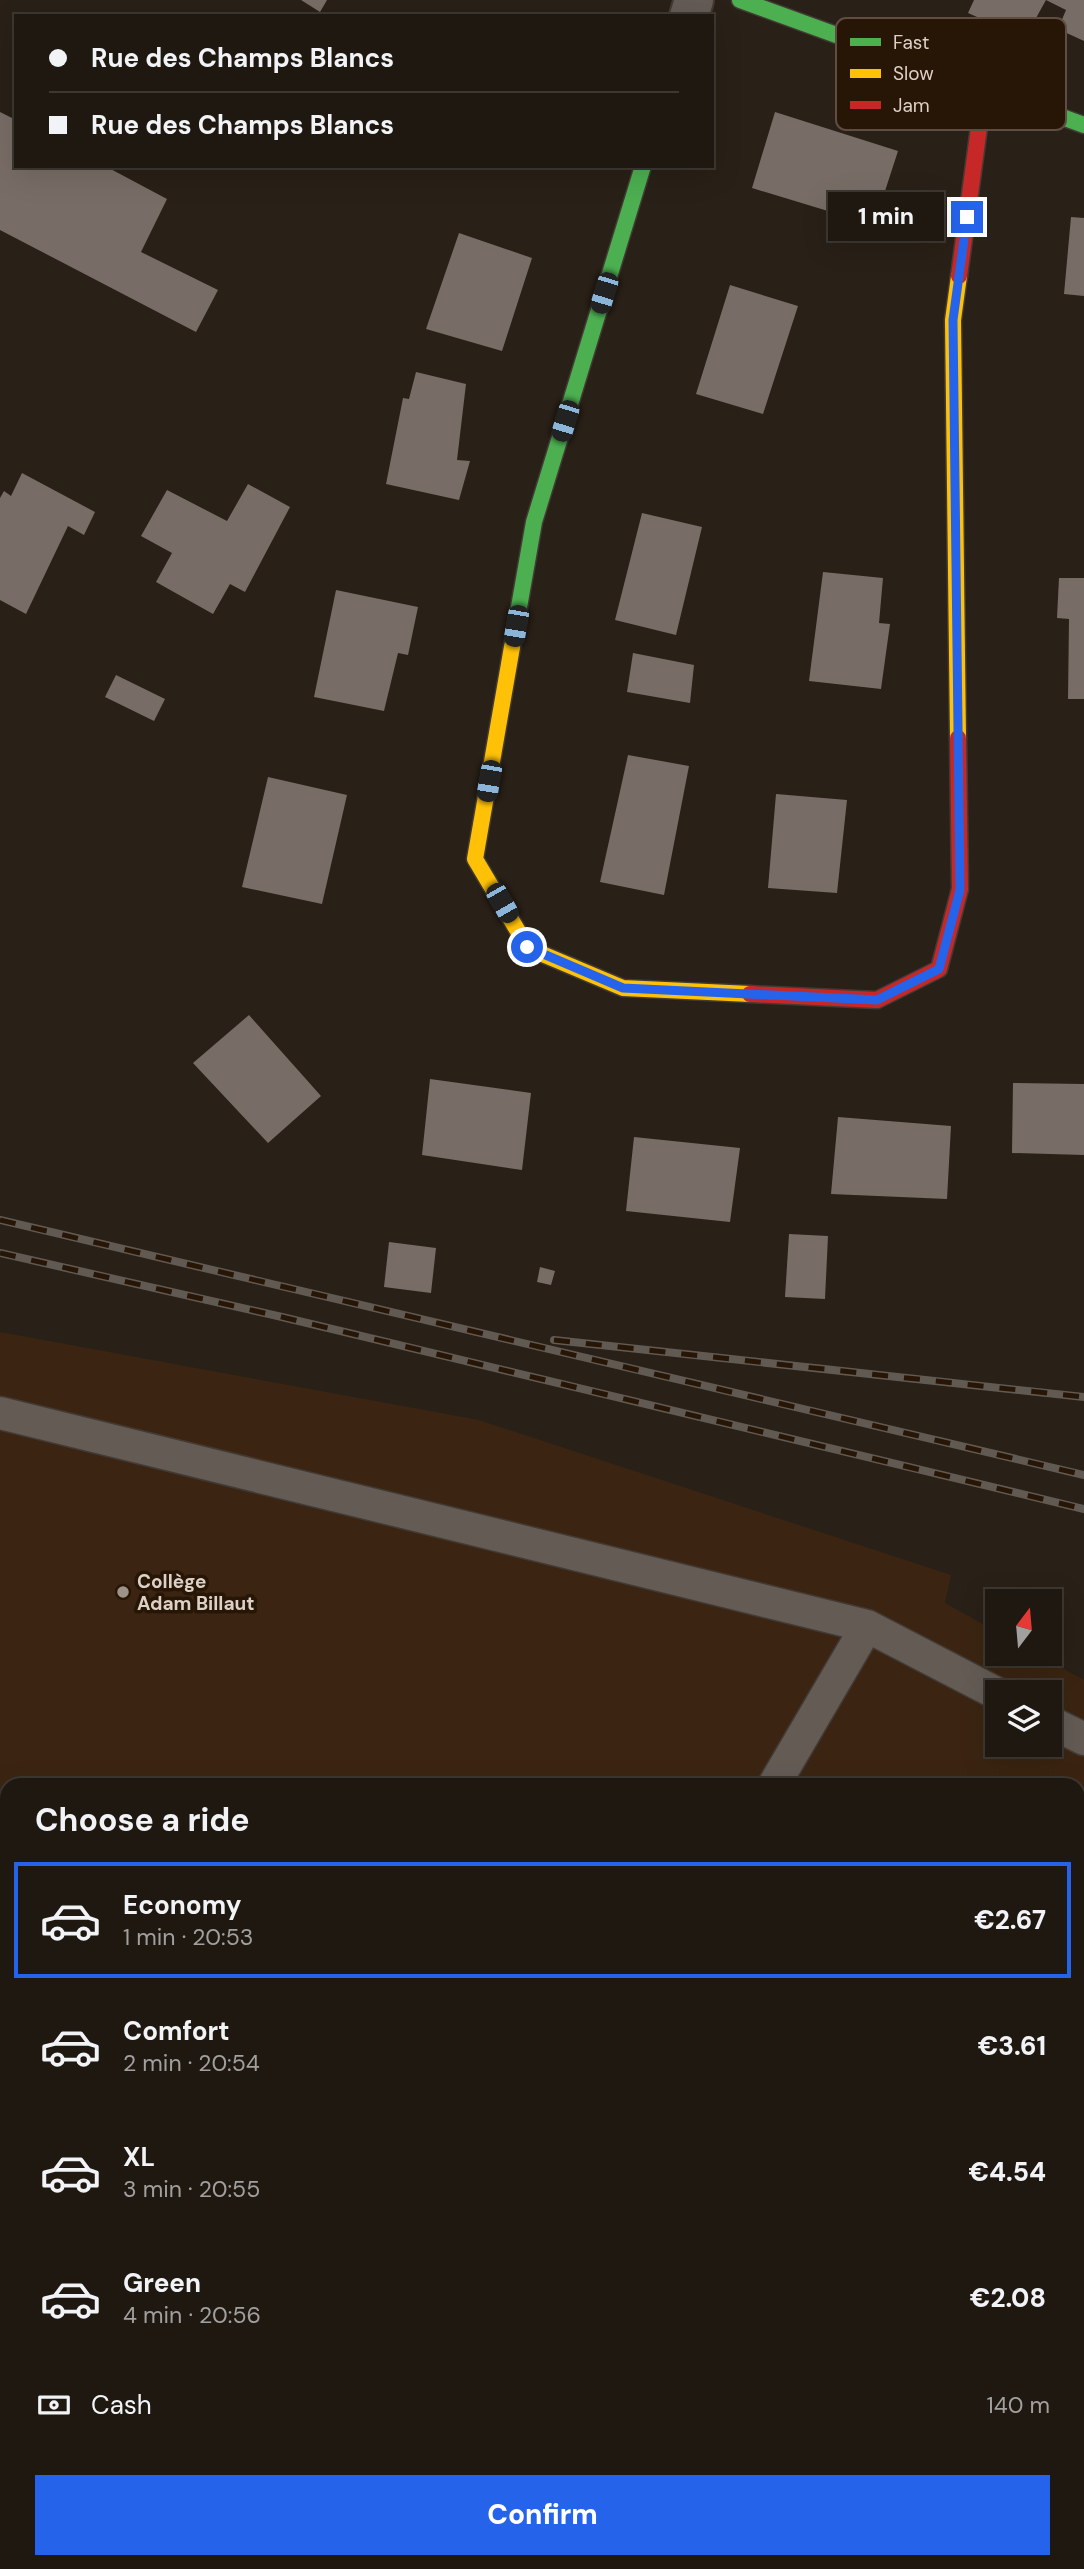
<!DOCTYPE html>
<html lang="en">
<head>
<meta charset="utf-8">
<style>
	body { margin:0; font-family:"DM Sans",sans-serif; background:#27211a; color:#f1f3f6; height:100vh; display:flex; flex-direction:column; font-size:26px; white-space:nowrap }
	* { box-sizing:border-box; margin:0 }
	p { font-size:23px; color:#a1a09f }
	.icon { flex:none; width:38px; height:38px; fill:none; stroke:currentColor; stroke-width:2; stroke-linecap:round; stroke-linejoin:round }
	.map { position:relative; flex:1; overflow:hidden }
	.drawer { position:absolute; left:0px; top:1778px; width:1085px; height:791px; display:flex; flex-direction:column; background:#1f1811; border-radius:21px 21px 0 0; box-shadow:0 7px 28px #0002,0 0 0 2px #3c3731 }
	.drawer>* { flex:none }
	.guide { position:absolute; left:14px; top:14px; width:700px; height:154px; border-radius:0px; box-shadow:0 7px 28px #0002,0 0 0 2px #3c3731; display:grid; align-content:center; height:154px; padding:0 35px; background:#1f1811 }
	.needle { width:46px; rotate:16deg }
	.tools { position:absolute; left:985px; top:1589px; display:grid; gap:14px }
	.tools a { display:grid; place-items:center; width:77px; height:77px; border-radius:0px; background:#1f1811; box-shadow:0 7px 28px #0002,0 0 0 2px #3c3731; font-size:35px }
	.end { position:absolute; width:32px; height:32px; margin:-16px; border:9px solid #2563eb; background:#fff; box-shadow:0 0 0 4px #fff }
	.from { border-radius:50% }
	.bubble { position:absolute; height:49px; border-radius:0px; background:#1f1811; box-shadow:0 7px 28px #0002,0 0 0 2px #3c3731; font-size:23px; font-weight:800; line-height:49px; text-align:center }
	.car { position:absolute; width:21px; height:42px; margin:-21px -10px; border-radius:9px; box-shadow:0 0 5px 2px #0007; background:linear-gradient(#222 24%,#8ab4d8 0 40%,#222 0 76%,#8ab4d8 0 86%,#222 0) }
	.guide b { display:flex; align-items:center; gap:24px; height:66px; font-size:26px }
	.guide b+b { border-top:2px solid #3c3731 }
	.guide i { width:18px; height:18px; background:#f1f3f6 }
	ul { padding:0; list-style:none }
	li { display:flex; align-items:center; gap:21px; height:116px; margin:0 14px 10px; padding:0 21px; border:4px solid transparent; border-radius:0px }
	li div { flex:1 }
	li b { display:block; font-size:26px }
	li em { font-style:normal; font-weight:800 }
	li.current { border-color:#2563eb }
	li>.icon { width:63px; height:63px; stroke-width:1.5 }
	h2 { padding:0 35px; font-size:32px; line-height:84px }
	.pay { display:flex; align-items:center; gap:18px; height:77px; padding:0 35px; font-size:26px }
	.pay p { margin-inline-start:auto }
	.action { display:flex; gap:14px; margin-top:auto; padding:14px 35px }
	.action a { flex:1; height:80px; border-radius:0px; background:#2563eb; color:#fff; font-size:28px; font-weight:800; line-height:80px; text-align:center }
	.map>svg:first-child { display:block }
	.built { fill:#3b2512; fill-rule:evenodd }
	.building { fill:#786d66 }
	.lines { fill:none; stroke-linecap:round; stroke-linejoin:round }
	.lane-casing { stroke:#423a34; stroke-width:35 }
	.street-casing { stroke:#423a34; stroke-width:42 }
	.fast-casing { stroke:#423a34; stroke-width:19 }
	.slow-casing { stroke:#423a34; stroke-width:19 }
	.jam-casing { stroke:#423a34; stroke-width:19 }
	.path { stroke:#645c56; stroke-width:4.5; stroke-dasharray:2 5; stroke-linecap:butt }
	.lane { stroke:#635b54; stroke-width:32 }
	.street { stroke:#635b54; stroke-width:38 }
	.fast { stroke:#4caf50; stroke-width:16 }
	.slow { stroke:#ffc107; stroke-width:16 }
	.jam { stroke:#c62828; stroke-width:16 }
	.rail-casing { stroke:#615a53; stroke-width:8 }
	.rail { stroke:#271506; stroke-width:5; stroke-dasharray:16; stroke-linecap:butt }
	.route { stroke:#2563eb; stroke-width:9 }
	.poi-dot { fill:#9e9389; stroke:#271506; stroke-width:2.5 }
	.labels { text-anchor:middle; stroke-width:7; stroke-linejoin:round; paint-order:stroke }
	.poi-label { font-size:19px; font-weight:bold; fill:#ddd1c7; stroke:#271506; text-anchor:start }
	.key { fill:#271506; stroke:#5e4d40; stroke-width:2 }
	.key-label { font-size:19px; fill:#ddd1c7 }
</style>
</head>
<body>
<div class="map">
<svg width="1084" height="2569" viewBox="0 0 1084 2569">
	<rect width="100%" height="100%" fill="#292017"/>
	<path class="built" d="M0,1332l479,88 472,155 -6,28 52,29 1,22h39l47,26v889h-1084zM998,1692h52v53h-52zM7,1785h1071v777h-1071z"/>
	<path class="building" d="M301,0h26l-7,12z
		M974,0h110v41l-26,-12 8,-19 -20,-10 -21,38 -57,-25z
		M0,112l16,8v46h89l62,33 -26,53 77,38 -22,42 -196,-102z
		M775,112l123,39 -24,74 -122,-37z
		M1071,217l13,1v78l-20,-2z
		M459,233l73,25 -30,93 -76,-22z
		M730,285l68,21 -35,108 -67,-20z
		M416,372l50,12 -9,76 13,1 -11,39 -73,-16 17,-86 6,1z
		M22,473l73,39 -11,23 -16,-9 -42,88 -26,-14v-102l4,-7 7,5z
		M248,484l42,23 -45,85 -15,-8 -17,30 -57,-32 16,-29 -31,-17 26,-46 60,31z
		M642,513l60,14 -26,108 -61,-15z
		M823,572l60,6 -4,45 11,1 -9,65 -72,-8z
		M1059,578h25v121h-16l1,-80 -12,-1z
		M336,590l82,17 -10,48 -10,-2 -14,58 -70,-14z
		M633,653l61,12 -4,38 -63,-11z
		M116,675l49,24 -11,22 -49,-24z
		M628,755l61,11 -25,129 -64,-13z
		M268,777l79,18 -25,109 -80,-17z
		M776,794l71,6 -10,93 -69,-5z
		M249,1015l72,81 -53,47 -75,-80z
		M430,1079l101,14 -9,77 -100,-15z
		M1013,1083l71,1v71l-72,-2z
		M838,1117l113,9 -4,73 -116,-5z
		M634,1137l106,11 -10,74 -104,-11z
		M789,1234l39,2 -3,63 -40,-2z
		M389,1242l47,6 -5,45 -47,-6z
		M540,1267l15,4 -4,14 -14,-3z
		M1078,1856l6,4v359l-6,11z
		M7,2301v45l-7,-4v-28z
		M443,2562h292l-4,7h-292z"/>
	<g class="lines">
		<g class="lane-casing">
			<path id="lane" d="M0,1413l867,213 131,68
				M1050,1722l34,17
				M774,1785l93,-159
				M314,2569l4,-7"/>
		</g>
		<g class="street-casing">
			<path id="street" d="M689,16l5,-16"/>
		</g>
		<g class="fast-casing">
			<path id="fast" d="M740,0l344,125
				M512,647l22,-125 109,-356"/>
		</g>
		<g class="slow-casing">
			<path id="slow" d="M512,647l-37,212 53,89 95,40 127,6
				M958,738l-5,-418 6,-44"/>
		</g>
		<g class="jam-casing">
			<path id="jam" d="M959,276l25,-186
				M750,994l127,6 62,-31 21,-80 -2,-151"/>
		</g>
		<path class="path" d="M1078,2274l6,-10
			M1078,2501l6,-15
			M903,2562l11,7
			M783,2569l4,-7
			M1054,2569l3,-7"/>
		<use href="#lane" class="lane"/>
		<use href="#street" class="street"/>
		<use href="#fast" class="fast"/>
		<use href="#slow" class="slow"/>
		<use href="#jam" class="jam"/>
		<g class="rail-casing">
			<path id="rail" d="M0,1220l1084,255
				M0,1253l282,64 802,192
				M554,1340l530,57"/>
		</g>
		<use href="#rail" class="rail"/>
	</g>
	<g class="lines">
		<path class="route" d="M527,947l96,41 254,12 62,-31 21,-79 -7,-570 14,-103"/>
	</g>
	<circle class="poi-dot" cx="123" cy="1592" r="7"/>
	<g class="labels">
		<g class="poi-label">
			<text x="137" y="1588">Collège<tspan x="137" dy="22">Adam Billaut</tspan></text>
		</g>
	</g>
	<rect x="836" y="18" width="230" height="112" rx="10" class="key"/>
	<rect x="850" y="38" width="31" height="8" fill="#4caf50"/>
	<rect x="850" y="69" width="31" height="9" fill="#ffc107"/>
	<rect x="850" y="101" width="31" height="8" fill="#c62828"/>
	<g class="key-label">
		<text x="893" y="49">Fast</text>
		<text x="893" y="80">Slow</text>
		<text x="893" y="112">Jam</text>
	</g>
</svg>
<div class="tools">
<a><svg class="needle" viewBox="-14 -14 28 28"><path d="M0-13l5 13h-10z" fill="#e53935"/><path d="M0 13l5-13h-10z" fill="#a1a09f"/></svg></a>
<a><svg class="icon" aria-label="layers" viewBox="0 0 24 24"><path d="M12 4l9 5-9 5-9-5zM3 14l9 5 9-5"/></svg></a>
</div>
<i class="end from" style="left:527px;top:947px"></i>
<i class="end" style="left:967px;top:217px"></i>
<div class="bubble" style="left:828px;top:192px;width:116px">1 min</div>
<i class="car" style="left:604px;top:293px;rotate:197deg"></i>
<i class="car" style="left:565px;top:421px;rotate:197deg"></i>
<i class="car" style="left:516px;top:626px;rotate:190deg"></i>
<i class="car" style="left:489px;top:781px;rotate:190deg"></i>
<i class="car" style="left:502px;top:903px;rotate:150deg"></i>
<div class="guide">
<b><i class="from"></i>Rue des Champs Blancs</b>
<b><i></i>Rue des Champs Blancs</b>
</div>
<section class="drawer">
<h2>Choose a ride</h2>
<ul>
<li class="current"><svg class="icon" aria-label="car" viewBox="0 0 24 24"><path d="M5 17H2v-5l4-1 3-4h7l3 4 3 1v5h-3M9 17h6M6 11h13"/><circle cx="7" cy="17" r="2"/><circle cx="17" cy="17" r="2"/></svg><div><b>Economy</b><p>1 min · 20:53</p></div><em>€2.67</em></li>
<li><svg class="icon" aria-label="car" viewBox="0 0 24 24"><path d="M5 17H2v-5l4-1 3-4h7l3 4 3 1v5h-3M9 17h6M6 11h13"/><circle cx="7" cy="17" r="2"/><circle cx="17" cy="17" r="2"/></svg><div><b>Comfort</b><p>2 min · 20:54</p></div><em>€3.61</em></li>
<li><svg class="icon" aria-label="car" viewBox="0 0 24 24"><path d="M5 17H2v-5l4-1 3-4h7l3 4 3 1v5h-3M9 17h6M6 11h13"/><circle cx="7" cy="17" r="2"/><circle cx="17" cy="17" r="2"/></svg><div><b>XL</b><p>3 min · 20:55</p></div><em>€4.54</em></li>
<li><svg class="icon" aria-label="car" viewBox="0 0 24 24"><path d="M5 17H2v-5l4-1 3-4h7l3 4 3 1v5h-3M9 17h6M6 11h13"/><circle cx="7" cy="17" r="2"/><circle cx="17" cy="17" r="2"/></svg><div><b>Green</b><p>4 min · 20:56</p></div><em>€2.08</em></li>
</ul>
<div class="pay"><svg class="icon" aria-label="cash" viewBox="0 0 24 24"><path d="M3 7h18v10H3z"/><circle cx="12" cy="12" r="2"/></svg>Cash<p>140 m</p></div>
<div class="action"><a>Confirm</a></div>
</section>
</div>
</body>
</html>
